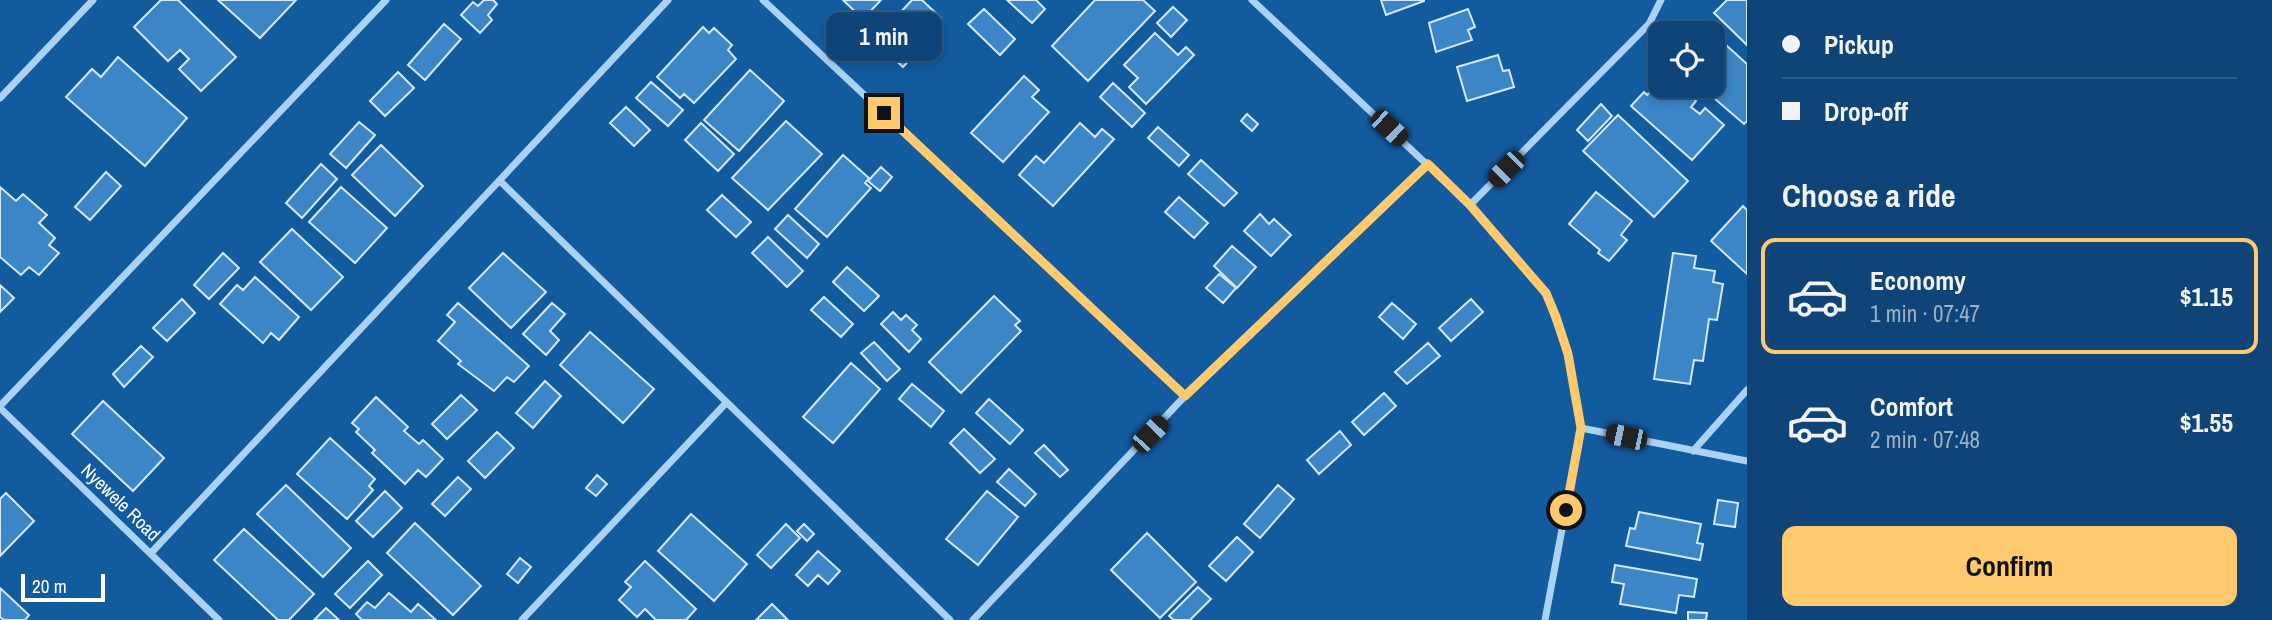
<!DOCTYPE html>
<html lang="en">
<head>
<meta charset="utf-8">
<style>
	body { margin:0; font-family:"Archivo Narrow",sans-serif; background:#174b7c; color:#f1f3f6; height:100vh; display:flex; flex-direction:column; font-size:26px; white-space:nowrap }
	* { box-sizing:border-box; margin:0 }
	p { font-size:23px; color:#9bb0c6 }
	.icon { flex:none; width:38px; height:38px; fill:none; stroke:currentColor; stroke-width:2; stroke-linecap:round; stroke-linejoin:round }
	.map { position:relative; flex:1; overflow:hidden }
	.sheet { display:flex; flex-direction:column; background:#0e4477; width:525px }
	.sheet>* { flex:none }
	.hud { display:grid; align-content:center; height:154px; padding:0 35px; background:#0e4477 }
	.fabs { position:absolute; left:1648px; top:21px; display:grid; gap:14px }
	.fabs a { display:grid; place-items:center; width:77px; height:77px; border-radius:14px; background:#0e4477; box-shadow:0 4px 10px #0003,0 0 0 2px #2e5c89; font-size:35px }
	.scale { position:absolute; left:21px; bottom:18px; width:84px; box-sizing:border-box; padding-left:7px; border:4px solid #fff; border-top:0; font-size:19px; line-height:24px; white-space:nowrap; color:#fff; -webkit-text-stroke:5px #135b9f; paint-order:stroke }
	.end { position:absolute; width:32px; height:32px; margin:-16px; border:9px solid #ffc96d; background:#111; box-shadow:0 0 0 4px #111 }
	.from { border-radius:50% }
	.bubble { position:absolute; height:49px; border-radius:14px; background:#0e4477; box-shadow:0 4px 10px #0003,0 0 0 2px #2e5c89; font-size:23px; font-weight:800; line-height:49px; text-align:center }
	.car { position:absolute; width:21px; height:42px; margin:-21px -10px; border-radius:9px; box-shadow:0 0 5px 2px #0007; background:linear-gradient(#222 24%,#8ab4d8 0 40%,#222 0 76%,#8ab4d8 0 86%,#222 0) }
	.hud b { display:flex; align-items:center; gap:24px; height:66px; font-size:26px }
	.hud b+b { border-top:2px solid #2e5c89 }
	.hud i { width:18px; height:18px; background:#f1f3f6 }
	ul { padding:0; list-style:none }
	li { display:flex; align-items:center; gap:21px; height:116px; margin:0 14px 10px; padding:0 21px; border:4px solid transparent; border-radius:14px }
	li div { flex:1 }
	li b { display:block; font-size:26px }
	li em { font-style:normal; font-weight:800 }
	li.on { border-color:#ffc96d }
	li>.icon { width:63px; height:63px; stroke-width:1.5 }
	h2 { padding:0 35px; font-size:32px; line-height:84px }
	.button { display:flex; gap:14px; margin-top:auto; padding:14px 35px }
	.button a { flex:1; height:80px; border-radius:14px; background:#ffc96d; color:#111; font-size:28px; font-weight:800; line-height:80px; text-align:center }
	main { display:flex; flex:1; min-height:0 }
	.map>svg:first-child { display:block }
	.building { fill:#3c85c6; stroke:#d3eafe; stroke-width:2 }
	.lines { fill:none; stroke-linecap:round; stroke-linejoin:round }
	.minor { stroke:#aad2f4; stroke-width:7 }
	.route { stroke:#ffc96d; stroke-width:9 }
	.labels { text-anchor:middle; stroke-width:5; stroke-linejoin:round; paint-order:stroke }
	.street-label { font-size:19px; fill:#fff; stroke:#135b9f }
</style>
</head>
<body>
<main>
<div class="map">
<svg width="1747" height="620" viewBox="0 0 1747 620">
	<rect width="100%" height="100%" fill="#135b9f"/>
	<path class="building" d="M161,0h17l58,57 -35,34 -22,-22 10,-10 -9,-9 -12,11 -34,-34z
		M218,0h78l-36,38z
		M484,0h9l4,4 -9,11 4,5 -12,13 -19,-18 12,-13 5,4z
		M843,0h38l-18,19z
		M912,0h10l19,18 -18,20 4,3 -24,26 -13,-12 7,-6 -17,-15z
		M1007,0h29l9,9 -13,14z
		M1095,0h48l12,11 -67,70 -36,-35z
		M1381,0h43v1l-38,14z
		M1727,0h20v45l-33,-32z
		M1173,7l14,13 -16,17 -14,-14z
		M984,9l31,30 -15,16 -32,-31z
		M1468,9l7,18 -7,3 4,10 -36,12 -7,-29z
		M444,24l17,15 -36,41 -17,-15z
		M703,27l6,6 5,-5 18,17 -4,5 8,9 -42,44 -10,-9 -4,4 -23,-21z
		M1155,33l23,22 8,-8 8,8 -48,49 -17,-17 9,-9 -14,-13z
		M1714,34l33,30v57l-3,3 -44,-38h13z
		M1498,55l5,16 6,-1 5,17 -47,14 -10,-34z
		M118,57l69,61 -42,48 -79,-69 26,-28 9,8z
		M750,70l34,31 -45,50 -35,-31z
		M398,72l16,16 -29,28 -15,-15z
		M1024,76l15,14 -7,7 17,15 -46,50 -32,-29z
		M1661,81v5h18l17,15 -5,6 9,7 5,-6 19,17 -32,35 -61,-54 13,-14 3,3z
		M651,82l32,28 -15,16 -32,-28z
		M1113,83l32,30 -13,14 -32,-30z
		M1601,104l11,12 -24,25 -11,-11z
		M626,107l24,23 -16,16 -24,-23z
		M1247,114l11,10 -6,7 -11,-10z
		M1618,115l70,66 -34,36 -71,-66z
		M786,121l36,33 -54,56 -36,-32z
		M359,122l16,13 -29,33 -16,-14z
		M701,123l33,31 -16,17 -33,-31z
		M1080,123l15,14 7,-8 12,10 -61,67 -34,-31 17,-19 8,7z
		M1158,127l31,28 -10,11 -31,-28z
		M381,145l42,41 -28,30 -43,-41z
		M843,155l26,23 -4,5 6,5 -44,49 -32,-28z
		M1201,160l36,33 -13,13 -36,-32z
		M321,164l16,15 -35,39 -16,-15z
		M881,167l11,10 -12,14 -12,-10z
		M106,172l15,14 -31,34 -15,-13z
		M0,187l16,14 7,-7 24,21 -8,8 16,15 -6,7 10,8 -20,22 -10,-8 -8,8 -21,-18z
		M341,187l46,41 -32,35 -46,-41z
		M1596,192l36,29 -11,14 6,5 -18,21 -11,-8 2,-3 -31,-26z
		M722,195l29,27 -15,15 -29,-27z
		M1179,197l29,26 -14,15 -29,-26z
		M1743,206l4,4v64l-36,-33z
		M1260,214l9,10 5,-5 17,16 -20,21 -27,-25z
		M788,215l31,29 -12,14 -32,-29z
		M292,229l51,48 -32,33 -51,-48z
		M768,237l35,34 -16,16 -35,-34z
		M1232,246l24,21 -19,21 -23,-22z
		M223,253l16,15 -30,31 -15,-14z
		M503,253l43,39 -35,36 -42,-40z
		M1673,253l23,3 -2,12 21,3 -2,11 10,2 -6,36 -8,-1 -6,42 -9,-1 -4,24 -36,-5z
		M847,267l32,29 -15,15 -31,-29z
		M1219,274l17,14 -13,15 -17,-15z
		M255,277l44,40 -20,23 -8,-7 -8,10 -43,-39 17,-19 6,5z
		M0,285l14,13 -14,14z
		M994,296l26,25 -5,4 6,6 -60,62 -32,-31z
		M824,297l29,27 -12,13 -30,-27z
		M182,299l13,14 -28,28 -14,-13z
		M1471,299l12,13 -32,29 -12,-13z
		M458,303l71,63 -15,16 -7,-5 -13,14 -36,-27 3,-3 -23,-20 17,-19 -8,-7z
		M552,303l13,11 -15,17 9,9 -13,15 -23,-21z
		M1392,303l24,21 -13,15 -24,-22z
		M893,312l8,8 5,-5 11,10 -5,5 9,9 -12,13 -28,-28z
		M590,332l64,57 -31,34 -63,-58z
		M874,342l26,27 -13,12 -26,-28z
		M1428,343l12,13 -33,28 -12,-12z
		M141,346l12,11 -29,30 -11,-13z
		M851,363l29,26 -47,54 -30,-26z
		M545,381l16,15 -28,32 -17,-15z
		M912,384l32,27 -13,16 -32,-28z
		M1384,393l12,13 -32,29 -12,-13z
		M461,395l16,15 -30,29 -15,-15z
		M376,397l32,30 -4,4 15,13 4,-4 20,19 -17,18 -8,-7 -13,14 -33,-31 3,-3 -19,-18 3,-3 -7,-6z
		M989,399l34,31 -13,14 -34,-31z
		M103,401l61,57 -31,33 -61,-57z
		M964,429l31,30 -15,14 -30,-30z
		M1340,431l11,14 -32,29 -12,-14z
		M497,432l17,16 -29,30 -17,-17z
		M330,438l45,41 -6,7 4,4 -26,29 -50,-45z
		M1044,445l24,25 -8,7 -25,-24z
		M1009,469l27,25 -11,12 -28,-24z
		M597,475l10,9 -11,12 -10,-8z
		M458,477l13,12 -26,27 -13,-12z
		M286,485l65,63 -28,29 -66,-63z
		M1278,485l16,14 -34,39 -16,-14z
		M385,491l17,17 -29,29 -17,-16z
		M987,491l31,26 -40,48 -32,-26z
		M6,493l28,28 -34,35v-57z
		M1718,500l20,3 -3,24 -21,-3z
		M1639,512l62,12 -4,19 6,1 -3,16 -74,-14 4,-18 5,1z
		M691,514l56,50 -33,37 -56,-50z
		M415,523l66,63 -28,29 -66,-62z
		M786,524l14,14 -29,30 -14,-13z
		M804,524l10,10 -7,7 -10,-10z
		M244,529l70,65 -25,26h-11l-64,-60z
		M1147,533l49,49 -36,36 -49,-48z
		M1237,537l16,15 -27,29 -17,-15z
		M818,551l22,20 -12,13 -10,-9 -10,11 -12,-11z
		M520,558l11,9 -13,16 -11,-9z
		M368,561l14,14 -32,33 -15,-14z
		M645,561l51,48 -10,11h-30l-11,-11 -8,8 -18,-17 12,-13 -6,-5z
		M1615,565l82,14 -3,18 -15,-2 -3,18 -56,-9 4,-20 -12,-2z
		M1198,587l13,12 -21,21h-16l-5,-4z
		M0,588l29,27 -4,5h-21l-4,-3z
		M389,593l22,19 7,-8 18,16h-74l-6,-6 11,-12 8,6z
		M772,604l16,16h-32z
		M326,608l13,12h-25z
		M1688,612l19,1 -1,7h-18z"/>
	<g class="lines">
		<path class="minor" d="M763,0l422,396
			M1252,0l218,205 76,88 22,61 13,74 -36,192
			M0,98l93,-98
			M500,181l450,439
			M1470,205l179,-181 12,-24
			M0,406l386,-406
			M0,408l219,212
			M1581,428l166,33
			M1693,451l54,-61
			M151,553l517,-553
			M522,620l204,-217
			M973,620l212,-224 243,-232"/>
	</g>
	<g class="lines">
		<path class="route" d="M884,113l301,283 243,-232 42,41 76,88 10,24 12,37 13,74 -15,82"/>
	</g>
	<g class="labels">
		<g class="street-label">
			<text transform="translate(121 502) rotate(44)" y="7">Nyewele Road</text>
		</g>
	</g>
</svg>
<div class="fabs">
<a><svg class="icon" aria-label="locate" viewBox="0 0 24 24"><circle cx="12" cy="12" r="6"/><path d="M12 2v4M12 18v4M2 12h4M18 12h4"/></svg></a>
</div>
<div class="scale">20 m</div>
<i class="end from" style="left:1566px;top:510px"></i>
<i class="end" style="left:884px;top:113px"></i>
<div class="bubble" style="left:826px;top:12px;width:116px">1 min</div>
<i class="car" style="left:1389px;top:128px;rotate:133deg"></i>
<i class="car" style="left:1506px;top:169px;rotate:225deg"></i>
<i class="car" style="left:1150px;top:434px;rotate:44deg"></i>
<i class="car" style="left:1626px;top:437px;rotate:282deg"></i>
</div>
<section class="sheet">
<div class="hud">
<b><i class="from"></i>Pickup</b>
<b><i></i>Drop-off</b>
</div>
<h2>Choose a ride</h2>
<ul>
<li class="on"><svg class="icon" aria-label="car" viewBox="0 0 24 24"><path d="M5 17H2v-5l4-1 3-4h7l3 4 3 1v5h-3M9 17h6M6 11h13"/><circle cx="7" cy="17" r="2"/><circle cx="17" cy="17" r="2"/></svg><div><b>Economy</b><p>1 min · 07:47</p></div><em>$1.15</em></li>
<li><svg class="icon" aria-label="car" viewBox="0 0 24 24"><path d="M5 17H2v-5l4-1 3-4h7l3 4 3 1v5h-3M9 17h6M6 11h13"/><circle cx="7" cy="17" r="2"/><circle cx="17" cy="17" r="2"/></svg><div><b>Comfort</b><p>2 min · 07:48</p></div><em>$1.55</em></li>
</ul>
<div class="button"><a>Confirm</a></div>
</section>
</main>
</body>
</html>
